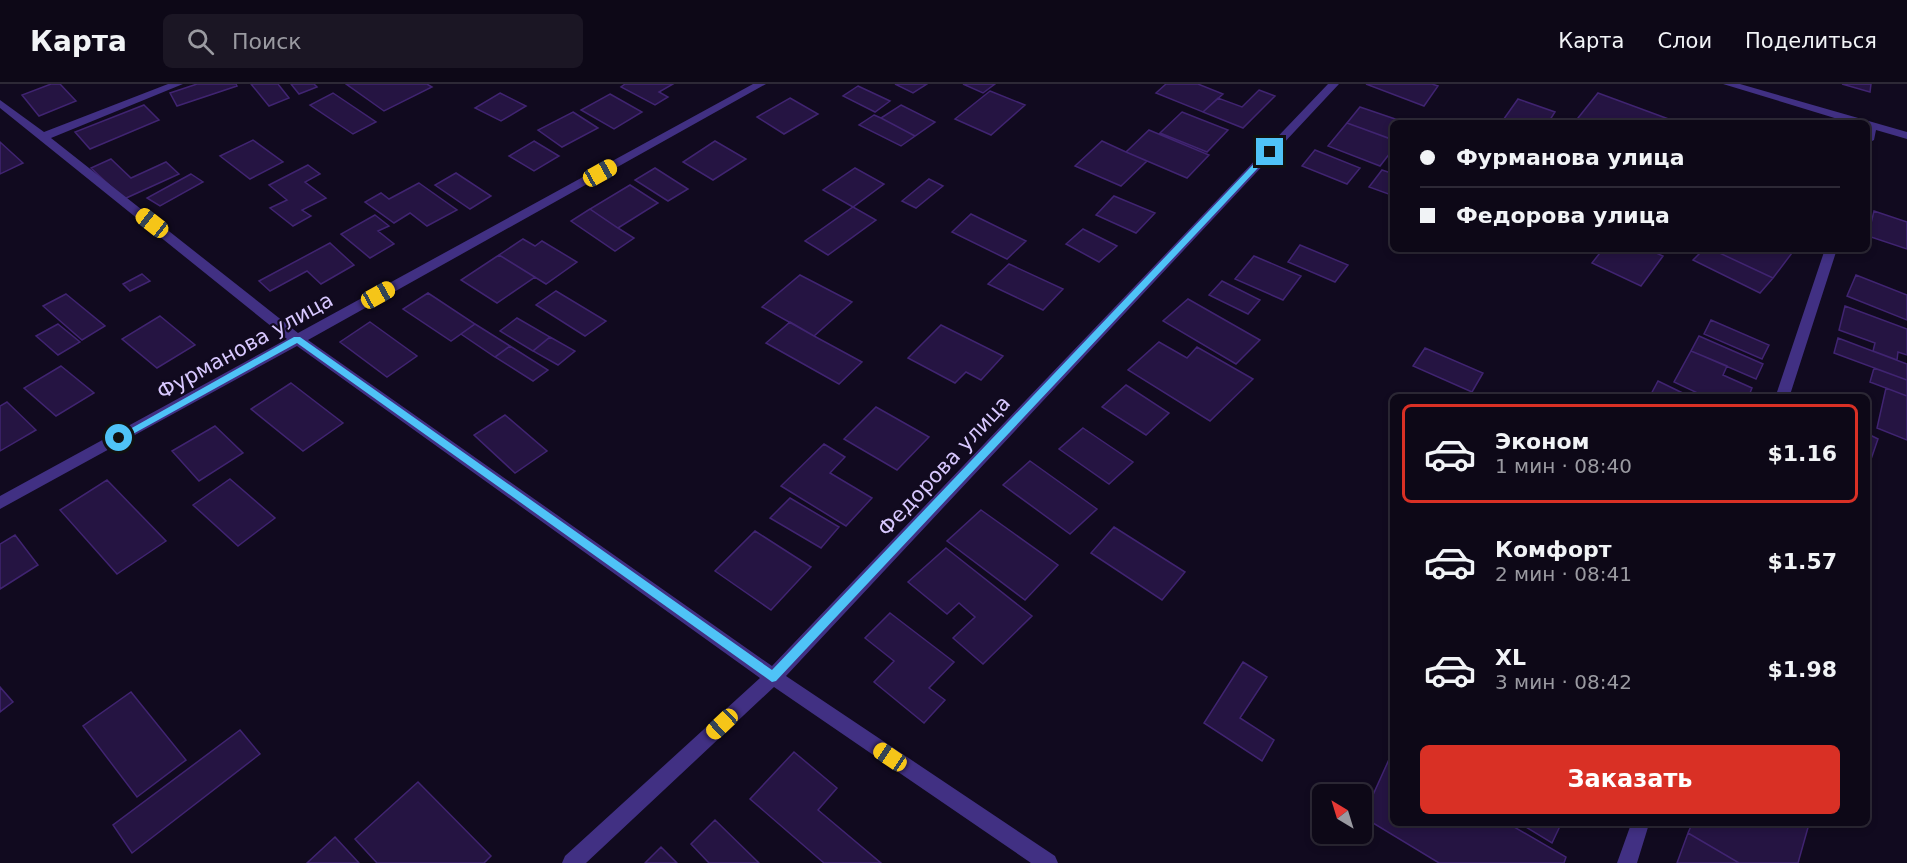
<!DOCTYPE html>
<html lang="ru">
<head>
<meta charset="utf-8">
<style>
	body { margin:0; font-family:"DejaVu Sans",sans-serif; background:#1b1624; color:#f1f3f6; height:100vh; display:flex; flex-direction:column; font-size:22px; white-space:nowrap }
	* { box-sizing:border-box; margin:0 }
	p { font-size:20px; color:#9a9aa1 }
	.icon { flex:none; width:33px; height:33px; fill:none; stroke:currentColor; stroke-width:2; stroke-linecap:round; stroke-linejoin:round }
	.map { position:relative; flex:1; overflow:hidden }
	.side { position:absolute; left:1390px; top:310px; width:480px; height:432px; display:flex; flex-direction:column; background:#0d0817; border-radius:9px; box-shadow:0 3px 9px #0003,0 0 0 2px #2d2936 }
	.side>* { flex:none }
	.guide { position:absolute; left:1390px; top:36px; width:480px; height:132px; border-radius:9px; box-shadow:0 3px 9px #0003,0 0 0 2px #2d2936; display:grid; align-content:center; height:132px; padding:0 30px; background:#0d0817 }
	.needle { width:39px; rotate:322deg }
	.fabs { position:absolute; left:1312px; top:700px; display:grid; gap:12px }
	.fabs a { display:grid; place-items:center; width:60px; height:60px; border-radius:9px; background:#0d0817; box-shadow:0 3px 9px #0003,0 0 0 2px #2d2936; font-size:30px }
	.end { position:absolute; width:27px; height:27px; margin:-14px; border:8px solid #4fc3f7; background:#111; box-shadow:0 0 0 3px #111 }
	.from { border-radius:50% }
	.car { position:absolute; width:18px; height:36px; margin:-18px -9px; border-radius:8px; box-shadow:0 0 4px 2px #0007; background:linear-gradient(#f5c518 24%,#345 0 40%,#f5c518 0 76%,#345 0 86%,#f5c518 0) }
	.guide b { display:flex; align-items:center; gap:21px; height:57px; font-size:22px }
	.guide b+b { border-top:2px solid #2d2936 }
	.guide i { width:15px; height:15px; background:#f1f3f6 }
	ul { padding:10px 0 0; list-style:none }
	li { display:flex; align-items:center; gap:18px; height:99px; margin:0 12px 9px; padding:0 18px; border:3px solid transparent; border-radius:9px }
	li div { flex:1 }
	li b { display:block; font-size:22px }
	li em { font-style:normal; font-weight:600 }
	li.selected { border-color:#d93025 }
	li>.icon { width:54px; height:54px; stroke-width:1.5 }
	.button { display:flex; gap:12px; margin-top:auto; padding:12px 30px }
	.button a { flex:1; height:69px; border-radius:9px; background:#d93025; color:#fff; font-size:24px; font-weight:600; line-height:69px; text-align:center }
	header { display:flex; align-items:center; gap:36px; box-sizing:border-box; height:84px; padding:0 30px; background:#0d0817; border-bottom:2px solid #2d2936 }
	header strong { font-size:28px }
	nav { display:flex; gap:33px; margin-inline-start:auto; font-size:21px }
	.search { width:420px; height:54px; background:#1b1624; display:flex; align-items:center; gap:15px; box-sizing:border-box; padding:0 21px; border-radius:9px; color:#9a9aa1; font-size:22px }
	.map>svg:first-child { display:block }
	.building { fill:#251442; stroke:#402471; stroke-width:1.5 }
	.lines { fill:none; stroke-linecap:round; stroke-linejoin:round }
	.minor { fill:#413083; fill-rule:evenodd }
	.route { fill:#4fc3f7 }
	.labels { text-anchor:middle; stroke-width:4.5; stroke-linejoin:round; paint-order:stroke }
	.street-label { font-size:21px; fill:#d8c8ff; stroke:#110a1f }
</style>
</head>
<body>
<header>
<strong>Карта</strong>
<div class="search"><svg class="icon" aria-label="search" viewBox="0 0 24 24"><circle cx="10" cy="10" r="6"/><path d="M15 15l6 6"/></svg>Поиск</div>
<nav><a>Карта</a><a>Слои</a><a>Поделиться</a></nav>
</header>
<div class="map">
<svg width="1907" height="779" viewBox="0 0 1907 779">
	<rect width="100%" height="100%" fill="#110a1f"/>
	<path class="building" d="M51,0h9l16,17 -37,15 -17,-21z
		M197,0h39l1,2 -60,20 -7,-13z
		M251,0h27l11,14 -20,8z
		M291,0h23l3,3 -18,7z
		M346,0h81l5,3 -48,24z
		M625,0h48l-14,8 9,5 -13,8 -34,-18z
		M895,0h32l-14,9z
		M963,0h32l-12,9z
		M1166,0h32l25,10 -20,18 -47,-19z
		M1366,0h66l6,2 -14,20z
		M1842,0h29l-1,8z
		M858,2l32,15 -15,11 -32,-16z
		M1259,6l16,6 -32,32 -40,-16 15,-14 24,9z
		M990,7l35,14 -34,30 -36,-16z
		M333,9l43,29 -23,12 -43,-29z
		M500,9l26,13 -25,15 -26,-13z
		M1598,9l76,28 -100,2z
		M610,10l32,18 -28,17 -33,-19z
		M790,14l28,16 -34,20 -27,-17z
		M1518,15l37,13 -7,11h-47z
		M144,21l15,15 -69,29 -15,-17z
		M901,21l34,17 -20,14 -34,-18z
		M1360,23l41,14 -7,2v8l-6,7 -41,-15z
		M573,28l25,16 -36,19 -24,-17z
		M1182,28l46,18 -21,22 -47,-19z
		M874,31l7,3 34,18 -14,10 -42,-21z
		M1347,39l47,17v8l-14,18 -52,-20z
		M1149,46l60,25 -22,23 -61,-26z
		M253,56l30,22 -33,17 -30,-23z
		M534,57l25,15 -25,15 -25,-15z
		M715,57l31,18 -33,21 -30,-18z
		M1102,57l24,11 21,9 -26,25 -46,-20z
		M0,58l23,21 -23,11z
		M1315,66l45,18 -13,16 -45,-18z
		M111,75l20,19 35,-16 13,12 -55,25 -33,-31z
		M308,81l12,9 -15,8 21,16 -24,12 9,6 -18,10 -23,-18 17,-8 -18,-15z
		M655,84l33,21 -20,12 -33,-21z
		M855,84l29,16 -31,23 -30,-17z
		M1382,86l12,4v22l-25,-9z
		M456,89l35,23 -21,13 -35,-24z
		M191,90l12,8 -43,24 -13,-8z
		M929,95l14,7 -27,22 -14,-7z
		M419,99l38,27 -30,16 -17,-13 -16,10 -29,-21 16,-9 8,6z
		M630,101l28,18 -40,25 -28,-19z
		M1114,112l41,17 -19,20 -40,-18z
		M853,123l23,13 -48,35 -23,-14z
		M590,125l28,19 16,10 -19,13 -44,-30z
		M1874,127l33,11v27l-39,-13z
		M971,130l55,27 -19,18 -55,-27z
		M375,131l14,11 -11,5 16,13 -24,14 -29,-24z
		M1083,145l34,17 -18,16 -33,-18z
		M523,155l12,7 7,-5 35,21 -31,22 -47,-29z
		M330,159l24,22 -33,19 -14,-13 -37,20 -11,-10z
		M1300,161l48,20 -13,17 -47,-20z
		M1603,165h44l16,7 -22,30 -49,-23z
		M1704,165h7l62,29 -13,15 -67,-33z
		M1711,165h84l-22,29z
		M499,171l36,22 -38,26 -36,-23z
		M1254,172l47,20 -18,24 -48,-21z
		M1009,180l54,25 -20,21 -55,-26z
		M142,190l8,7 -20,10 -7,-7z
		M800,191l52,27 -38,34 -52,-29z
		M1856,191l51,20v25l-60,-24z
		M1222,197l38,19 -12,14 -39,-19z
		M556,207l50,30 -21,15 -49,-31z
		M428,209l47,31 -24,17 -48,-32z
		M66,210l39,32 -23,14 -39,-34z
		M1188,215l72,41 -24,24 -73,-43z
		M1845,222l62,23v26l-9,-3 -1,8 -24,-9 2,-8 -36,-13z
		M160,232l35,29 -38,23 -35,-29z
		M517,234l33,19 -17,14 -33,-20z
		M1711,236l58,25 -7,14 -58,-25z
		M370,238l47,34 -30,21 -47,-35z
		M790,238l24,14 48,26 -23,22 -73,-41z
		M58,240l22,18 -22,13 -22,-19z
		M475,240l35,22 -15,11 -34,-23z
		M941,241l62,31 -22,24 -15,-8 -11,11 -47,-25z
		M1699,252l64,28 -7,15 -65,-28z
		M550,253l25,14 -17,14 -25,-14z
		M1838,254l69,26v16l-73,-27z
		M1159,258l28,16 10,-11 56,32 -43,42 -82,-51z
		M510,262l38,24 -15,11 -38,-24z
		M1425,264l58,25 -11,19 -59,-26z
		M1691,267l36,15 -4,9 29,13 -4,10h-40l-34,-16z
		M61,282l33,27 -38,23 -32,-28z
		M1874,284l33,12v16l-37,-14z
		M1658,297l35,17h-44z
		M291,299l52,40 -40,28 -52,-42z
		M1126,301l43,28 -23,22 -44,-28z
		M1886,304l21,8v44l-30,-12z
		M7,318l29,28 -36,21v-45z
		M876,323l53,30 -32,33 -53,-31z
		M505,331l42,36 -32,22 -41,-38z
		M215,342l28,27 -44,28 -27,-30z
		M1083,344l50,34 -24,22 -50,-35z
		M1868,350l10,5 -10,29z
		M824,360l21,13 -15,16 42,25 -26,28 -65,-40z
		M1030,377l67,48 -27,25 -67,-49z
		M230,395l45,39 -37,28 -45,-41z
		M107,396l59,61 -49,33 -57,-64z
		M790,414l49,29 -18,21 -51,-30z
		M981,426l77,55 -33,35 -78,-59z
		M1114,443l71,45 -23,28 -71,-47z
		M755,447l56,36 -40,43 -56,-39z
		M15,451l23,30 -38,24v-45z
		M946,464l86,68 -49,48 -30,-26 22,-21 -16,-14 -12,11 -39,-32z
		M890,529l64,49 -25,26 16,12 -21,23 -50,-41 20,-21 -29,-23z
		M1243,578l24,15 -27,41 34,22 -12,21 -58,-38z
		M0,603l13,15 -13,10z
		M131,608l55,68 -49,37 -54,-71z
		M240,646l20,24 -128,99 -19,-28z
		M794,668l43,36 -19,22 63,53h-57l-74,-64z
		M1391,671l3,1v68h115l57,33 -2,6h-125l-76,-46z
		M418,698l73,74 -7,7h-107l-22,-24z
		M715,736l44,43h-50l-18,-19z
		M1521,740h40l-9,19z
		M1692,740h117l-11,39h-59l-51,-30z
		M1688,749l51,30h-62z
		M335,753l24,26h-52z
		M661,763l16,16h-32z"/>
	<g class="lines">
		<path class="minor" d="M168,0h15l-132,54 247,195 455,-249h13l-458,256 464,326 556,-582h11l-553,592 269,180 3,7h-27l-257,-176 -188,176h-24l3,-7 195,-178 -463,-332 -297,163v-13l287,-157 -287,-231v-8l44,32z
			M1723,0h17l167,48v7l-31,-9 -2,10 -6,3v-20h-17z
			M1825,165h12l-48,149h-14z
			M1631,740h18l-12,39h-20z"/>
	</g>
	<path class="route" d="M1267,66l6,2 -497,529 -4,1 -475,-339 -175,97h-6l-2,-2 180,-101h6l472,333z"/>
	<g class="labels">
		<g class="street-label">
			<text transform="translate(245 262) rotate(-29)" y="7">Фурманова улица</text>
			<text transform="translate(944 382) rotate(-47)" y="7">Федорова улица</text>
		</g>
	</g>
</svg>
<div class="fabs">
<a><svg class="needle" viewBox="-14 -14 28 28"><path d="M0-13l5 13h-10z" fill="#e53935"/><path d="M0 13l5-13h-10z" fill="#9a9aa1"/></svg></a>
</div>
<i class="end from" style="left:119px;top:354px"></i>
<i class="end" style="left:1270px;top:68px"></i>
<i class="car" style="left:600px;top:89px;rotate:61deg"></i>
<i class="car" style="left:152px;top:139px;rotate:308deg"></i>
<i class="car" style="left:378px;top:211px;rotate:61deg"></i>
<i class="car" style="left:722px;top:640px;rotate:227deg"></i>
<i class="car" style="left:890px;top:673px;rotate:304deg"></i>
<div class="guide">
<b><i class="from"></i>Фурманова улица</b>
<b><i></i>Федорова улица</b>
</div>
<section class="side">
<ul>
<li class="selected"><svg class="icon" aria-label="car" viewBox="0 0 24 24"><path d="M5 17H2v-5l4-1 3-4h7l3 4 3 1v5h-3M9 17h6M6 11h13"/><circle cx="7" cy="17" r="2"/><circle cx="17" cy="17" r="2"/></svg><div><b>Эконом</b><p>1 мин · 08:40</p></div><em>$1.16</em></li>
<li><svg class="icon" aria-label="car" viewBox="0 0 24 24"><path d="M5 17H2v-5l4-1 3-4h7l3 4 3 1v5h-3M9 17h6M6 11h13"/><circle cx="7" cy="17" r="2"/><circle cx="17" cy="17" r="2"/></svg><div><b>Комфорт</b><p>2 мин · 08:41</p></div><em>$1.57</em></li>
<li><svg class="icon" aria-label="car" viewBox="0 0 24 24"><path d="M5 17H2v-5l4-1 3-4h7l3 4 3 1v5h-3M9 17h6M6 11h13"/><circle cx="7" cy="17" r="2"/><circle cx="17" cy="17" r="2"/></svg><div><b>XL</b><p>3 мин · 08:42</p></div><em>$1.98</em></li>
</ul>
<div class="button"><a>Заказать</a></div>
</section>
</div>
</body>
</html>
